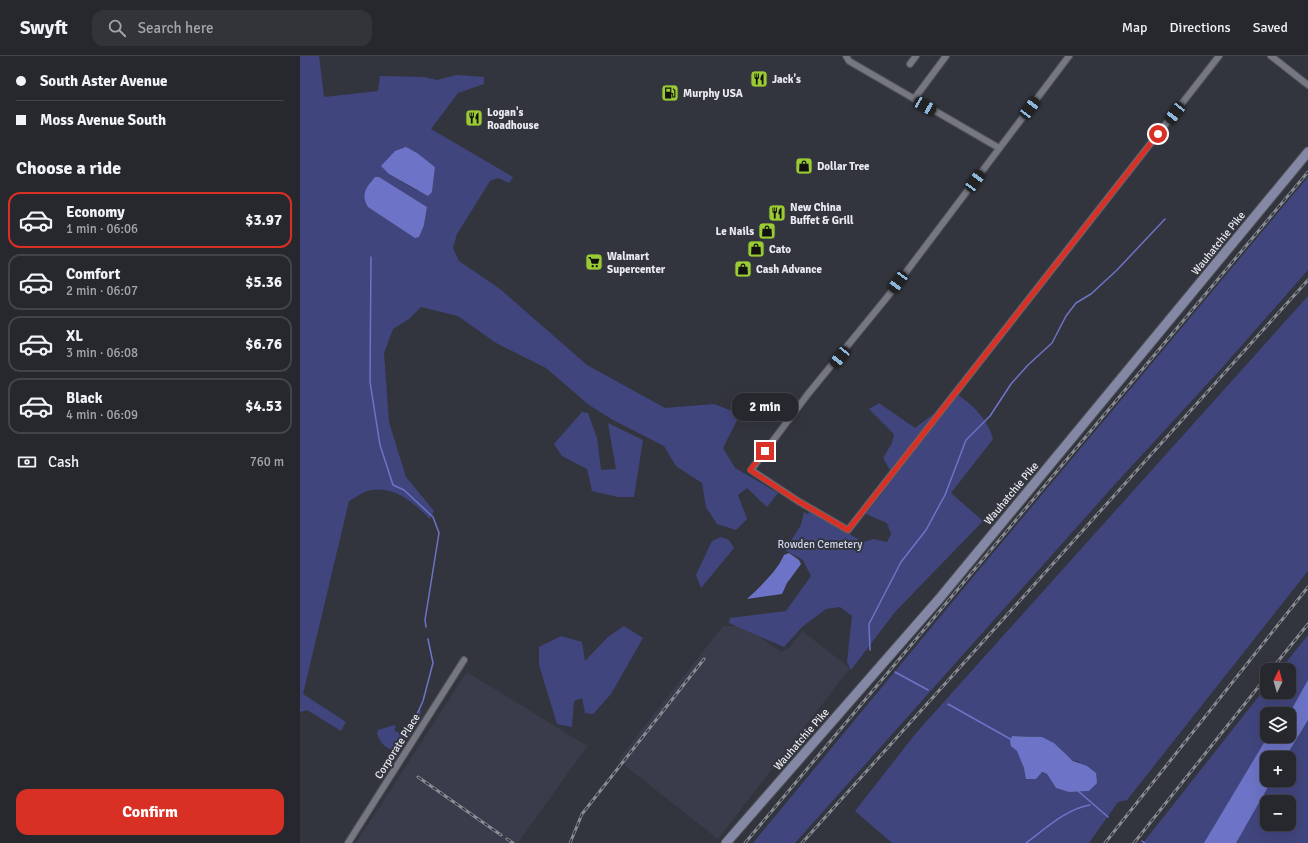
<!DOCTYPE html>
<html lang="en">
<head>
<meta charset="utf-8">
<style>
	body { margin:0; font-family:Signika,sans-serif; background:#32343a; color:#f1f3f6; height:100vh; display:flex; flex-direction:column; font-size:15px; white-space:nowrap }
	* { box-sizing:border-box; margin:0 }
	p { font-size:13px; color:#a4a6aa }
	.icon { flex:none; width:22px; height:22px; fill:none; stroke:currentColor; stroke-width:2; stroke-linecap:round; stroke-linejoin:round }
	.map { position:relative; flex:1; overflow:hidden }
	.details { display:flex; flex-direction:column; background:#26282e; width:300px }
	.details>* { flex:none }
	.top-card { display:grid; align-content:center; height:88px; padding:0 16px; background:#26282e }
	.needle { width:26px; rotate:5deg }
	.fabs { position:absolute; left:960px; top:607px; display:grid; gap:8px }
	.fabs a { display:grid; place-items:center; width:36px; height:36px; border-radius:8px; background:#26282e; box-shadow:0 4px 16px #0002,0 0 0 1px #42444a; font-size:20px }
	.end { position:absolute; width:18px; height:18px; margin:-9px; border:5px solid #d93025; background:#fff; box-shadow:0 0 0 2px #fff }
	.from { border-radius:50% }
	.bubble { position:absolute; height:28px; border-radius:12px; background:#26282e; box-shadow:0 4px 16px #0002,0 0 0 1px #42444a; font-size:13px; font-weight:800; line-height:28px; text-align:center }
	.car { position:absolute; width:12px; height:24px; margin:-12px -6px; border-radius:5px; box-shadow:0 0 3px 1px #0007; background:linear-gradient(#222 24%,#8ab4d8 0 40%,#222 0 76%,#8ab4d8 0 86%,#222 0) }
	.top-card b { display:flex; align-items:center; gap:14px; height:38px; font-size:15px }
	.top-card b+b { border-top:1px solid #42444a }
	.top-card i { width:10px; height:10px; background:#f1f3f6 }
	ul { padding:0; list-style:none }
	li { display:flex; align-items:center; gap:12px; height:56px; margin:0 8px 6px; padding:0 8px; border:2px solid #42444a; border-radius:12px }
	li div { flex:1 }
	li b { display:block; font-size:15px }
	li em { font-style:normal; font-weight:800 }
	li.on { border-color:#d93025 }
	li>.icon { width:36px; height:36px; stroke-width:1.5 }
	h2 { padding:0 16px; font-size:18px; line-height:48px }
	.pay { display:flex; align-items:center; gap:10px; height:44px; padding:0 16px; font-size:15px }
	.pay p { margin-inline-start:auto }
	.cta { display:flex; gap:8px; margin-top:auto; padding:8px 16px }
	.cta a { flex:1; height:46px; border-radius:12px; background:#d93025; color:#fff; font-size:16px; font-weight:800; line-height:46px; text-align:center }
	header { display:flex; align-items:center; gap:24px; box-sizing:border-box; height:56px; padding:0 20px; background:#26282e; border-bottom:1px solid #42444a }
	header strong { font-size:19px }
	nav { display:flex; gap:22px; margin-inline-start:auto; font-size:14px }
	.search { width:280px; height:36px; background:#32343a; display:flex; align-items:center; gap:10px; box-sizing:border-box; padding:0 14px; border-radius:12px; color:#a4a6aa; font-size:15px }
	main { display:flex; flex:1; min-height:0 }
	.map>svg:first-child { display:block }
	.built { fill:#3a3c4c }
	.green { fill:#41457e; fill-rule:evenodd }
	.water { fill:#6d74c7 }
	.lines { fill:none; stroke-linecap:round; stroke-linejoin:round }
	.stream { stroke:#6d74c7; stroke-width:1.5 }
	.street-casing { stroke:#51525a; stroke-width:8 }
	.secondary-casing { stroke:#51525a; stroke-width:11 }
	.street { stroke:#757782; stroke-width:6 }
	.secondary { stroke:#8488a4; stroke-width:9 }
	.rail-casing { stroke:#8a8c93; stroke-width:3 }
	.rail { stroke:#33353e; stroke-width:1.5; stroke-dasharray:4.5; stroke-linecap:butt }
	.route { stroke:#d93025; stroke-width:5 }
	.labels { text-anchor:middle; stroke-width:4; stroke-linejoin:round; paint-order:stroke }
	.poi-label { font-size:11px; font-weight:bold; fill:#eaebf1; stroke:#33353e; text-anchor:start }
	.street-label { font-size:11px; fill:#eaebf1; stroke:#33353e }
	.park-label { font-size:11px; fill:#d1d5ec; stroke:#33353e }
</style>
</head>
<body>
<header>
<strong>Swyft</strong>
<div class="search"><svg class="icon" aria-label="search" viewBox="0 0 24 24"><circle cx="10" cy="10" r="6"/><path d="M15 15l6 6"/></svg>Search here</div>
<nav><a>Map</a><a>Directions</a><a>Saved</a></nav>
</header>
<main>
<section class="details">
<div class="top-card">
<b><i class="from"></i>South Aster Avenue</b>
<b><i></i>Moss Avenue South</b>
</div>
<h2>Choose a ride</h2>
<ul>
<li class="on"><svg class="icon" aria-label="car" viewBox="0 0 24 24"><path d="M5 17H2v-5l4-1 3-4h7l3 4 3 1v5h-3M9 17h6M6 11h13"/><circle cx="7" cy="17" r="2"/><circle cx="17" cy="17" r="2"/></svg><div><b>Economy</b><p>1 min · 06:06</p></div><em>$3.97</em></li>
<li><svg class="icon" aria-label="car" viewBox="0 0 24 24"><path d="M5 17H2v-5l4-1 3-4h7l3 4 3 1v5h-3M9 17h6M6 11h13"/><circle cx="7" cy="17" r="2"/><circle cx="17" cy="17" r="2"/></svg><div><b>Comfort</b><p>2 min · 06:07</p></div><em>$5.36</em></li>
<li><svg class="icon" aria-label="car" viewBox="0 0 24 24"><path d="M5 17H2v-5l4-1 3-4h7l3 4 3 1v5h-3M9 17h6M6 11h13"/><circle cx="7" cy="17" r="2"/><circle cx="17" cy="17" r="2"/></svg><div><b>XL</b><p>3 min · 06:08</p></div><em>$6.76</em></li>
<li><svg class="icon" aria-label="car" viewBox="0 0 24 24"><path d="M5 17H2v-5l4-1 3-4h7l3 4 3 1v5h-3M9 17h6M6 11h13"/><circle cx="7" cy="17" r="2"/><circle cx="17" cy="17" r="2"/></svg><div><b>Black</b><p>4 min · 06:09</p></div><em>$4.53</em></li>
</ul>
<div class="pay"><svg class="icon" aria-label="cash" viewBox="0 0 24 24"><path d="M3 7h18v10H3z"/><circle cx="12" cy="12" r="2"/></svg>Cash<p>760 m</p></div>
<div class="cta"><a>Confirm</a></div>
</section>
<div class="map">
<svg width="1008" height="787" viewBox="0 0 1008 787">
	<rect width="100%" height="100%" fill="#33353e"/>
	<path class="built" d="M423,570h21l37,26 8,-4 13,-17 48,37 -132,171 -100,-79z
		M167,616l120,74 -69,97h-162z"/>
	<path class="green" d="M0,0h19l5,41 54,-6 2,-15 44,1 13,3 20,-5 27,2v7l-26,9 -27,36 82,48 -4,6 -11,-5 -8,3 -33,53 -4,14 6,13 41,28 87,76 78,43 49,-4 26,10 -17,34 12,20 43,25 -11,14 -20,-19 -9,7 9,24 -11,11 -19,-6 -11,-17 -4,-24 -26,-17 -12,-20 -51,-26 -24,-15 -43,-37 -50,-25 -38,-27 -37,-9 -12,12 -16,10 -9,24 5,69 17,55 28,34 -4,8c-16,-16 -34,-33 -59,-29 -7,1 -16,8 -22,11l-46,193 43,28 -5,9 -34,-21 -7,2zM126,104l9,7 -3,25 -14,-1 -29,-17zM75,121h4l48,30 -3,18 -54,-43z
		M1008,121v93l-88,100 -103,112 -322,361h-42l230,-278z
		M1008,240v275l-181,229 -9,2 -29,41h-197l-37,-32 61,-78zM712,680c14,0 31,-1 42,8 9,6 14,16 25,18l10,29 -20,1 -13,-4 -9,-14 -23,-6z
		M658,339c16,11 30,25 35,44l-42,54 32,28 -88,91 -44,58 -4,-8 5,-46 -12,-9 -14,2 -24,18 -18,20 -55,-24 1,-5 56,-7 25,-35 -8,-16 -18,-10 16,-25 3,-13 4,2 2,-3 48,28 -1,2 4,2 12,-4 14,3 4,-8 -4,-11 -21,-9 28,-37 -11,-19 9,-15 2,-9 -25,-25 10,-6 36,25z
		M282,356l6,1 9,25 4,32 15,-1 -8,-46 35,17 -9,57h-16l-26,-6 -5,-22 -25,-13 -8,-12z
		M421,481l8,3 5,8 -33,40 -5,-13 16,-34z
		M324,570l19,12 -32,56 -18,20 -8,-1 -3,-15 -8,3 -2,26 -15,-3 -18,-59v-18l22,-11 21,6 3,19 23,-24z
		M1008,579v208h-165l124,-157v6h22v-22h-9zM967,658h22v22h-22zM967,702h22v22h-22zM967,746h22v22h-22z
		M121,654c-1,17 -16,34 -29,40 -9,-4 -12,-8 -15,-17l1,-3 16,-5 2,2 -2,2 2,3 5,1 11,-15 6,-1 1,-6z"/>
	<path class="water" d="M106,91l11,6 18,14 -3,25 -4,4 -39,-22 -8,-8 14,-15z
		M75,121h4l48,30 -3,18 -5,12 -4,1 -47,-31c-8,-12 -1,-21 7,-30z
		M489,497l10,7 2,4 -14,19 -5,11 -35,5c13,-12 30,-28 37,-44z
		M1008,624v40l-23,38h-18v22h5l-36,63h-32l64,-107h21v-22z
		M712,680l30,1 12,6 19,18 14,5 9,7 1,10 -8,8 -20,1 -13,-4 -9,-14 -5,-2 -6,7h-10l-2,-11 -7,-17 -6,-5 -1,-4z"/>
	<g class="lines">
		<path class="stream" d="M71,201l-1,125 10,63 13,40 11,5 29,27 6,16 -14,87 1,7
			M570,594l-1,-26 32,-62 25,-32 19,-35 21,-55 24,-24 21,-32 17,-19 24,-22 14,-27 10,-13 15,-9 26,-24 48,-51
			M595,616l33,18
			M648,648l64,36
			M92,699l21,-32 10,-22 10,-38 -5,-24
			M777,734l31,27
			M842,785l3,2
			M726,787c19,-14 40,-34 64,-38"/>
		<g class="street-casing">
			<path id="street" d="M546,0l3,5 150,87
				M769,0l-181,240 -80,98 -57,76 47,31 50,29 371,-474
				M971,0l37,29
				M610,8l6,-8
				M614,43l32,-43
				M48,787l116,-183"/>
		</g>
		<g class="secondary-casing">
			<path id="secondary" d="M426,787l213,-244 369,-447"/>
		</g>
		<use href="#street" class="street"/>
		<use href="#secondary" class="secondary"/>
		<g class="rail-casing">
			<path id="rail" d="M971,614l37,-46
				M118,721l83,58
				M207,783l6,4
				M270,787l12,-29 122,-155
				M445,787l563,-671
				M502,787l506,-563
				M805,787l203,-256
				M834,787l133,-167"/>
		</g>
		<use href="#rail" class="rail"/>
	</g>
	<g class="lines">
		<path class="route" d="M465,395l-15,19 48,31 50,29 310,-396"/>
	</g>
	<defs>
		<g id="restaurant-square" transform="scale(0.9)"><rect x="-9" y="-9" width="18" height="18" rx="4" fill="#9bcb33" stroke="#33353e"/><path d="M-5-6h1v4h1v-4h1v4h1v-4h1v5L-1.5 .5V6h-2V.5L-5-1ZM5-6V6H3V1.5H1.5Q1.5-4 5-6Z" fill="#111"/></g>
		<g id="fuel-square" transform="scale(0.9)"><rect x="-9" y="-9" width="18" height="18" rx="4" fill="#9bcb33" stroke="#33353e"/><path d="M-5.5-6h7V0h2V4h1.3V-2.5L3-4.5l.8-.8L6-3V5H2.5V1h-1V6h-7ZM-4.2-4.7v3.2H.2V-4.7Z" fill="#111"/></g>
		<g id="shop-square" transform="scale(0.9)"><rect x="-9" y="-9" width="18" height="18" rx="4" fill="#9bcb33" stroke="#33353e"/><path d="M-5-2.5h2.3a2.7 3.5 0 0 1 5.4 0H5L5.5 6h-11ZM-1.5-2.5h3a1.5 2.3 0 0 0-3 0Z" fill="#111"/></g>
		<g id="supermarket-square" transform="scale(0.9)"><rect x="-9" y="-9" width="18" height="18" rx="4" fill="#9bcb33" stroke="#33353e"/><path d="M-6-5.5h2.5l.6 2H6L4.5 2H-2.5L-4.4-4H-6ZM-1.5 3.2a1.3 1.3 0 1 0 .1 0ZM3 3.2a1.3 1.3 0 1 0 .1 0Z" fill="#111"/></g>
	</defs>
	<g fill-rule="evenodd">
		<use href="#restaurant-square" x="459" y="23"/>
		<use href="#fuel-square" x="370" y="37"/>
		<use href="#restaurant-square" x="174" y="62"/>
		<use href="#shop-square" x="504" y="110"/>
		<use href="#restaurant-square" x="477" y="157"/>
		<use href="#shop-square" x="467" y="175"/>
		<use href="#shop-square" x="456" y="193"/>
		<use href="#supermarket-square" x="294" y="206"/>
		<use href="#shop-square" x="443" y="213"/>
	</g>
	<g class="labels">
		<g class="poi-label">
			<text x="472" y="27">Jack's</text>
			<text x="383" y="41">Murphy USA</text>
			<text x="187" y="60">Logan's<tspan x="187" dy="13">Roadhouse</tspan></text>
			<text x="517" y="114">Dollar Tree</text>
			<text x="490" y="155">New China<tspan x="490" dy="13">Buffet &amp; Grill</tspan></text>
			<text x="454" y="179" text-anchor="end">Le Nails</text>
			<text x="469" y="197">Cato</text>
			<text x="307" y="204">Walmart<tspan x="307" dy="13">Supercenter</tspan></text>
			<text x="456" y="217">Cash Advance</text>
		</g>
		<g class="street-label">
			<text transform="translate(918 187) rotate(-51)" y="4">Wauhatchie Pike</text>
			<text transform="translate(711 437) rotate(-50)" y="4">Wauhatchie Pike</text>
			<text transform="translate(501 683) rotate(-49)" y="4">Wauhatchie Pike</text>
			<text transform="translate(97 690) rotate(-58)" y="4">Corporate Place</text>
		</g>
		<g class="park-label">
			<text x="520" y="492">Rowden Cemetery</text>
		</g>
	</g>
</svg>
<div class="fabs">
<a><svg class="needle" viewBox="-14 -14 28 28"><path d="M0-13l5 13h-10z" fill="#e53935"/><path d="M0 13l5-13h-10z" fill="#a4a6aa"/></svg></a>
<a><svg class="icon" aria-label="layers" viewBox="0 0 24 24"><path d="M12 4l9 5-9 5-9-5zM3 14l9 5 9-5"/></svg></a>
<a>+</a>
<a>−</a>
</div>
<i class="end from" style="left:858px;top:78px"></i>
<i class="end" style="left:465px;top:395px"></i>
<div class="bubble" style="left:432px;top:337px;width:66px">2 min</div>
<i class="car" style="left:625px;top:50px;rotate:120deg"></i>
<i class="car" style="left:730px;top:52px;rotate:37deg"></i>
<i class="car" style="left:875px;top:57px;rotate:218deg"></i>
<i class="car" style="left:675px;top:125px;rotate:36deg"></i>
<i class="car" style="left:598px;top:226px;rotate:216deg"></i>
<i class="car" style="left:540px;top:301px;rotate:219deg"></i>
</div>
</main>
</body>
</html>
